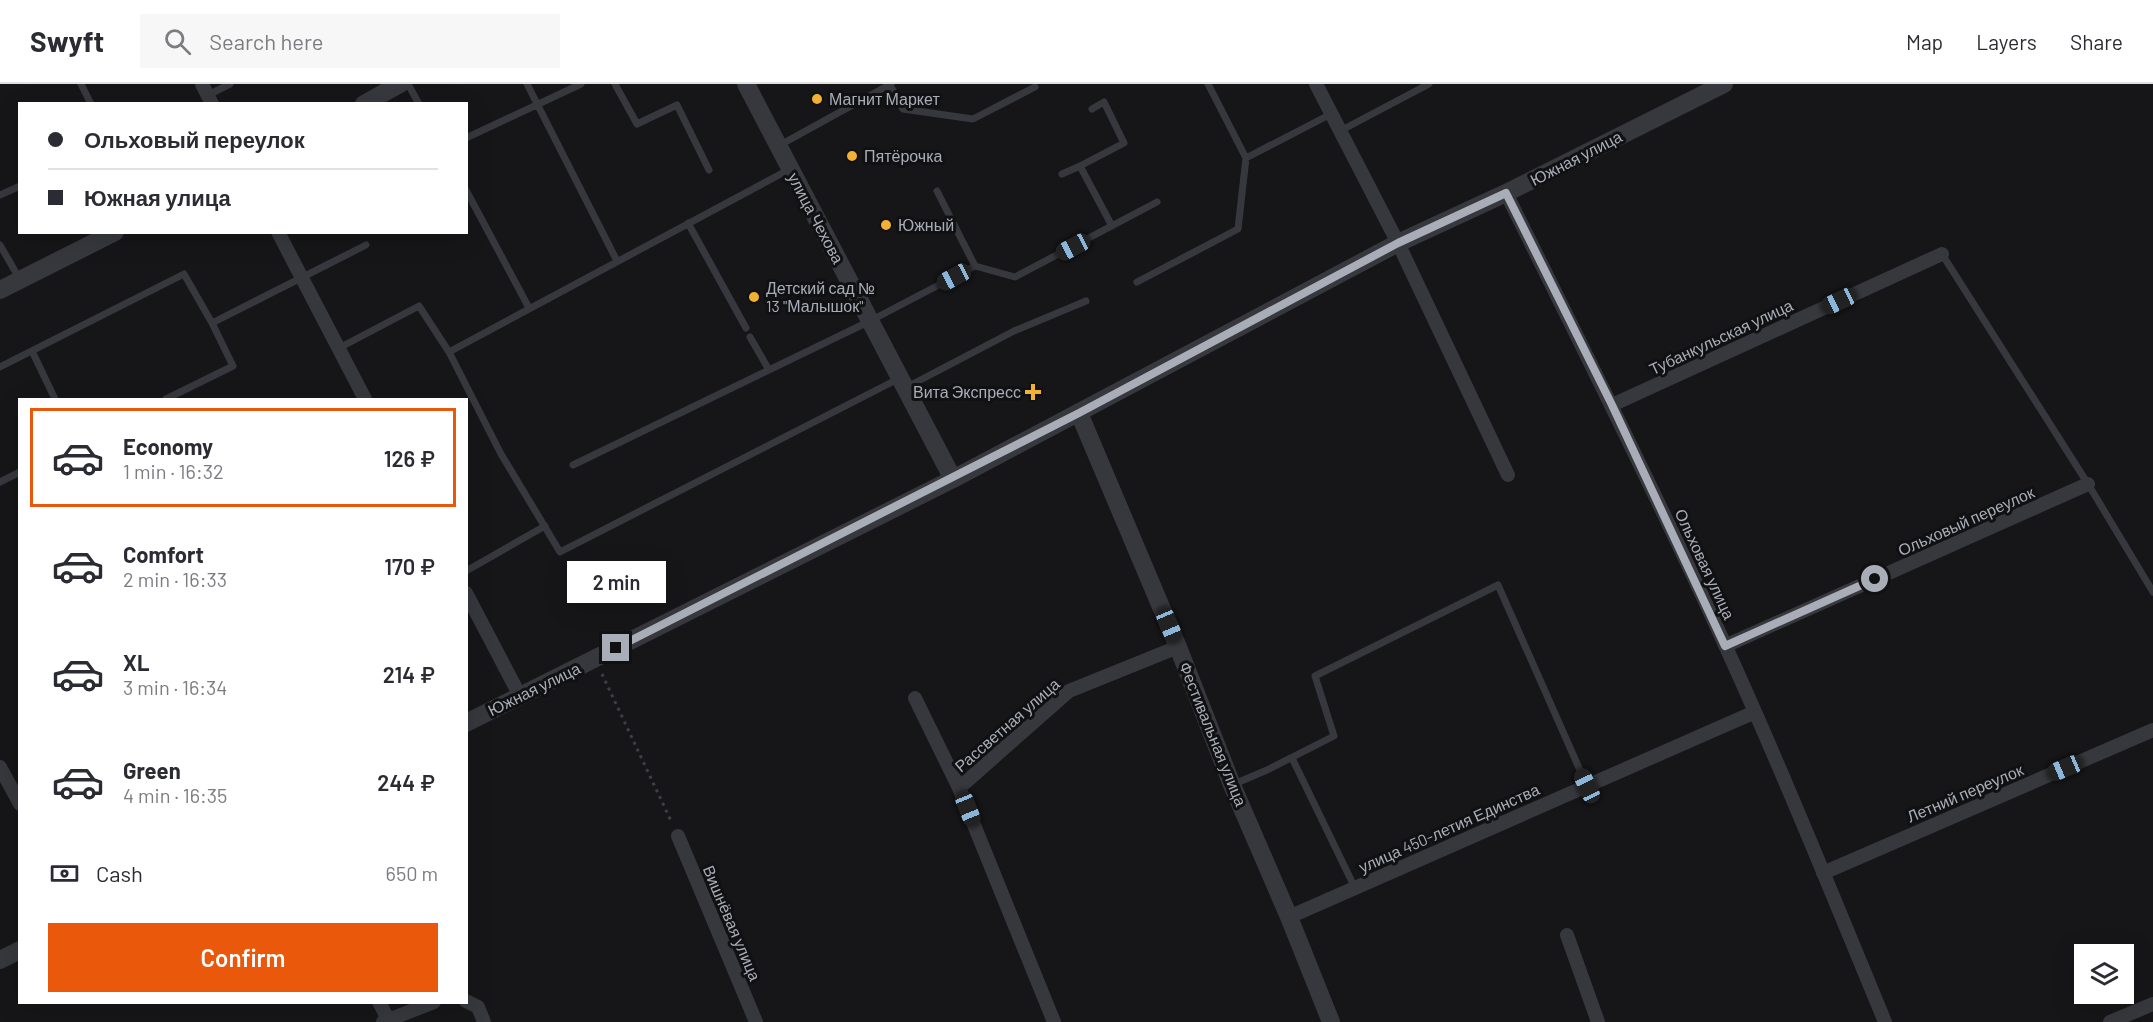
<!DOCTYPE html>
<html lang="en">
<head>
<meta charset="utf-8">
<style>
	body { margin:0; font-family:Barlow,sans-serif; background:#f7f7f7; color:#2b2b33; height:100vh; display:flex; flex-direction:column; font-size:22px; white-space:nowrap }
	* { box-sizing:border-box; margin:0 }
	p { font-size:20px; color:#7c7c81 }
	.icon { flex:none; width:33px; height:33px; fill:none; stroke:currentColor; stroke-width:2; stroke-linecap:round; stroke-linejoin:round }
	.map { position:relative; flex:1; overflow:hidden }
	.drawer { position:absolute; left:18px; top:314px; width:450px; height:606px; display:flex; flex-direction:column; background:#fff; border-radius:0px; box-shadow:0 6px 24px #0002 }
	.drawer>* { flex:none }
	.banner { position:absolute; left:18px; top:18px; width:450px; height:132px; border-radius:0px; box-shadow:0 6px 24px #0002; display:grid; align-content:center; height:132px; padding:0 30px; background:#fff }
	.fabs { position:absolute; left:2074px; top:860px; display:grid; gap:12px }
	.fabs a { display:grid; place-items:center; width:60px; height:60px; border-radius:0px; background:#fff; box-shadow:0 6px 24px #0002; font-size:30px }
	.end { position:absolute; width:27px; height:27px; margin:-14px; border:8px solid #a8adb8; background:#111; box-shadow:0 0 0 3px #111 }
	.from { border-radius:50% }
	.bubble { position:absolute; height:42px; border-radius:0px; background:#fff; box-shadow:0 6px 24px #0002; font-size:20px; font-weight:600; line-height:42px; text-align:center }
	.car { position:absolute; width:18px; height:36px; margin:-18px -9px; border-radius:8px; box-shadow:0 0 4px 2px #0007; background:linear-gradient(#222 24%,#8ab4d8 0 40%,#222 0 76%,#8ab4d8 0 86%,#222 0) }
	.banner b { display:flex; align-items:center; gap:21px; height:57px; font-size:22px }
	.banner b+b { border-top:2px solid #e1e1e2 }
	.banner i { width:15px; height:15px; background:#2b2b33 }
	ul { padding:10px 0 0; list-style:none }
	li { display:flex; align-items:center; gap:18px; height:99px; margin:0 12px 9px; padding:0 18px; border:3px solid transparent; border-radius:0px }
	li div { flex:1 }
	li b { display:block; font-size:22px }
	li em { font-style:normal; font-weight:600 }
	li.current { border-color:#ea580c }
	li>.icon { width:54px; height:54px; stroke-width:1.5 }
	.pay { display:flex; align-items:center; gap:15px; height:66px; padding:0 30px; font-size:22px }
	.pay p { margin-inline-start:auto }
	.cta { display:flex; gap:12px; margin-top:auto; padding:12px 30px }
	.cta a { flex:1; height:69px; border-radius:0px; background:#ea580c; color:#fff; font-size:24px; font-weight:600; line-height:69px; text-align:center }
	header { display:flex; align-items:center; gap:36px; box-sizing:border-box; height:84px; padding:0 30px; background:#fff; border-bottom:2px solid #e1e1e2 }
	header strong { font-size:28px }
	nav { display:flex; gap:33px; margin-inline-start:auto; font-size:21px }
	.search { width:420px; height:54px; background:#f7f7f7; display:flex; align-items:center; gap:15px; box-sizing:border-box; padding:0 21px; border-radius:0px; color:#7c7c81; font-size:22px }
	.map>svg:first-child { display:block }
	.lines { fill:none; stroke-linecap:round; stroke-linejoin:round }
	.path { stroke:#3d3f44; stroke-width:3; stroke-dasharray:3 4.5; stroke-linecap:butt }
	.service { stroke:#37383d; stroke-width:7 }
	.minor { stroke:#37383d; stroke-width:14 }
	.tertiary { stroke:#37383d; stroke-width:18 }
	.route { stroke:#a8adb8; stroke-width:8 }
	.poi-dot { fill:#f2b134; stroke:#111113; stroke-width:2 }
	.labels { text-anchor:middle; stroke-width:6; stroke-linejoin:round; paint-order:stroke }
	.poi-label { font-size:16px; fill:#a8adb8; stroke:#111113; text-anchor:start }
	.street-label { font-size:16px; fill:#a8adb8; stroke:#111113 }
</style>
</head>
<body>
<header>
<strong>Swyft</strong>
<div class="search"><svg class="icon" aria-label="search" viewBox="0 0 24 24"><circle cx="10" cy="10" r="6"/><path d="M15 15l6 6"/></svg>Search here</div>
<nav><a>Map</a><a>Layers</a><a>Share</a></nav>
</header>
<div class="map">
<svg width="2153" height="938" viewBox="0 0 2153 938">
	<rect width="100%" height="100%" fill="#161618"/>
	<g class="lines">
		<path class="path" d="M602,590l70,149"/>
		<path class="service" d="M81,0l10,20
			M408,0l11,20
			M527,0l90,177
			M615,0l22,40 40,-19 32,65
			M1208,0l38,74 85,-44
			M890,1l13,24 70,10 62,-32
			M208,11l22,-11
			M1092,25l12,-7 20,41 -44,23 32,60
			M1340,47l89,-47
			M466,54l115,-54
			M780,61l111,-61
			M1062,90l18,-8
			M466,106l63,118
			M0,111l20,-9
			M688,139l58,105
			M0,161l19,33
			M1942,170l146,230 65,108
			M975,182l40,11 142,-75
			M1137,198l101,-53 8,-71
			M212,239l154,-78
			M750,253l19,33
			M339,264l80,-42 30,46 52,102 59,98 338,-173
			M32,267l23,48
			M449,268l341,-183
			M0,283l184,-93 28,49 21,43 -67,33
			M907,303l107,-56 72,-30
			M573,381l297,-144 105,-55 -38,-75
			M0,398l20,-10
			M466,487l79,-45
			M1292,674l63,130
			M1232,701l35,-15 67,-34 -19,-60 183,-91 89,201"/>
		<path class="minor" d="M202,0l10,20
			M1316,0l82,159 110,232
			M1506,109c75,151 150,301 220,454 56,123 107,249 159,375
			M278,148l87,167
			M1612,321l330,-151
			M466,509l54,103
			M1725,562l363,-162
			M915,614l44,90
			M0,683l20,37
			M678,752l78,186
			M1823,789l330,-143
			M1289,833l466,-205
			M1567,851l31,87
			M466,917l12,6 6,15
			M379,918l9,17
			M383,938l51,-20
			M1054,938l-95,-234 110,-97 109,-44
			M2110,938l43,-18"/>
		<path class="tertiary" d="M746,0l207,395
			M364,20l36,-20
			M0,206l115,-58
			M1079,329l99,234 54,138 57,132 42,105
			M466,639l487,-244 445,-236 108,-50 218,-109
			M0,876l20,-10"/>
	</g>
	<g class="lines">
		<path class="route" d="M616,564l463,-235 319,-170 108,-50 106,212 113,241 150,-67"/>
	</g>
	<g class="poi-dot">
		<circle cx="817" cy="15" r="6"/>
		<circle cx="852" cy="72" r="6"/>
		<circle cx="886" cy="141" r="6"/>
		<circle cx="754" cy="213" r="6"/>
		<path d="M1030 299h6v6h6v6h-6v6h-6v-6h-6v-6h6z"/>
	</g>
	<g class="labels">
		<g class="poi-label">
			<text x="829" y="21">Магнит Маркет</text>
			<text x="864" y="78">Пятёрочка</text>
			<text x="898" y="147">Южный</text>
			<text x="766" y="210">Детский сад №<tspan x="766" dy="18">13 "Малышок"</tspan></text>
			<text x="1021" y="314" text-anchor="end">Вита Экспресс</text>
		</g>
		<g class="street-label">
			<text transform="translate(1576 74) rotate(-27)" y="6">Южная улица</text>
			<text transform="translate(816 134) rotate(62)" y="6">улица Чехова</text>
			<text transform="translate(1721 253) rotate(-25)" y="6">Тубанкульская улица</text>
			<text transform="translate(1966 437) rotate(-24)" y="6">Ольховый переулок</text>
			<text transform="translate(1705 480) rotate(65)" y="6">Ольховая улица</text>
			<text transform="translate(534 605) rotate(-26)" y="6">Южная улица</text>
			<text transform="translate(1007 641) rotate(-41)" y="6">Рассветная улица</text>
			<text transform="translate(1213 650) rotate(68)" y="6">Фестивальная улица</text>
			<text transform="translate(1965 709) rotate(-23)" y="6">Летний переулок</text>
			<text transform="translate(1449 744) rotate(-24)" y="6">улица 450-летия Единства</text>
			<text transform="translate(732 839) rotate(67)" y="6">Вишнёвая улица</text>
		</g>
	</g>
</svg>
<div class="fabs">
<a><svg class="icon" aria-label="layers" viewBox="0 0 24 24"><path d="M12 4l9 5-9 5-9-5zM3 14l9 5 9-5"/></svg></a>
</div>
<i class="end from" style="left:1875px;top:495px"></i>
<i class="end" style="left:616px;top:564px"></i>
<div class="bubble" style="left:567px;top:477px;width:99px">2 min</div>
<i class="car" style="left:1073px;top:163px;rotate:242deg"></i>
<i class="car" style="left:954px;top:193px;rotate:242deg"></i>
<i class="car" style="left:1839px;top:217px;rotate:245deg"></i>
<i class="car" style="left:1169px;top:541px;rotate:157deg"></i>
<i class="car" style="left:2065px;top:684px;rotate:247deg"></i>
<i class="car" style="left:1587px;top:702px;rotate:335deg"></i>
<i class="car" style="left:968px;top:725px;rotate:158deg"></i>
<div class="banner">
<b><i class="from"></i>Ольховый переулок</b>
<b><i></i>Южная улица</b>
</div>
<section class="drawer">
<ul>
<li class="current"><svg class="icon" aria-label="car" viewBox="0 0 24 24"><path d="M5 17H2v-5l4-1 3-4h7l3 4 3 1v5h-3M9 17h6M6 11h13"/><circle cx="7" cy="17" r="2"/><circle cx="17" cy="17" r="2"/></svg><div><b>Economy</b><p>1 min · 16:32</p></div><em>126 ₽</em></li>
<li><svg class="icon" aria-label="car" viewBox="0 0 24 24"><path d="M5 17H2v-5l4-1 3-4h7l3 4 3 1v5h-3M9 17h6M6 11h13"/><circle cx="7" cy="17" r="2"/><circle cx="17" cy="17" r="2"/></svg><div><b>Comfort</b><p>2 min · 16:33</p></div><em>170 ₽</em></li>
<li><svg class="icon" aria-label="car" viewBox="0 0 24 24"><path d="M5 17H2v-5l4-1 3-4h7l3 4 3 1v5h-3M9 17h6M6 11h13"/><circle cx="7" cy="17" r="2"/><circle cx="17" cy="17" r="2"/></svg><div><b>XL</b><p>3 min · 16:34</p></div><em>214 ₽</em></li>
<li><svg class="icon" aria-label="car" viewBox="0 0 24 24"><path d="M5 17H2v-5l4-1 3-4h7l3 4 3 1v5h-3M9 17h6M6 11h13"/><circle cx="7" cy="17" r="2"/><circle cx="17" cy="17" r="2"/></svg><div><b>Green</b><p>4 min · 16:35</p></div><em>244 ₽</em></li>
</ul>
<div class="pay"><svg class="icon" aria-label="cash" viewBox="0 0 24 24"><path d="M3 7h18v10H3z"/><circle cx="12" cy="12" r="2"/></svg>Cash<p>650 m</p></div>
<div class="cta"><a>Confirm</a></div>
</section>
</div>
</body>
</html>
